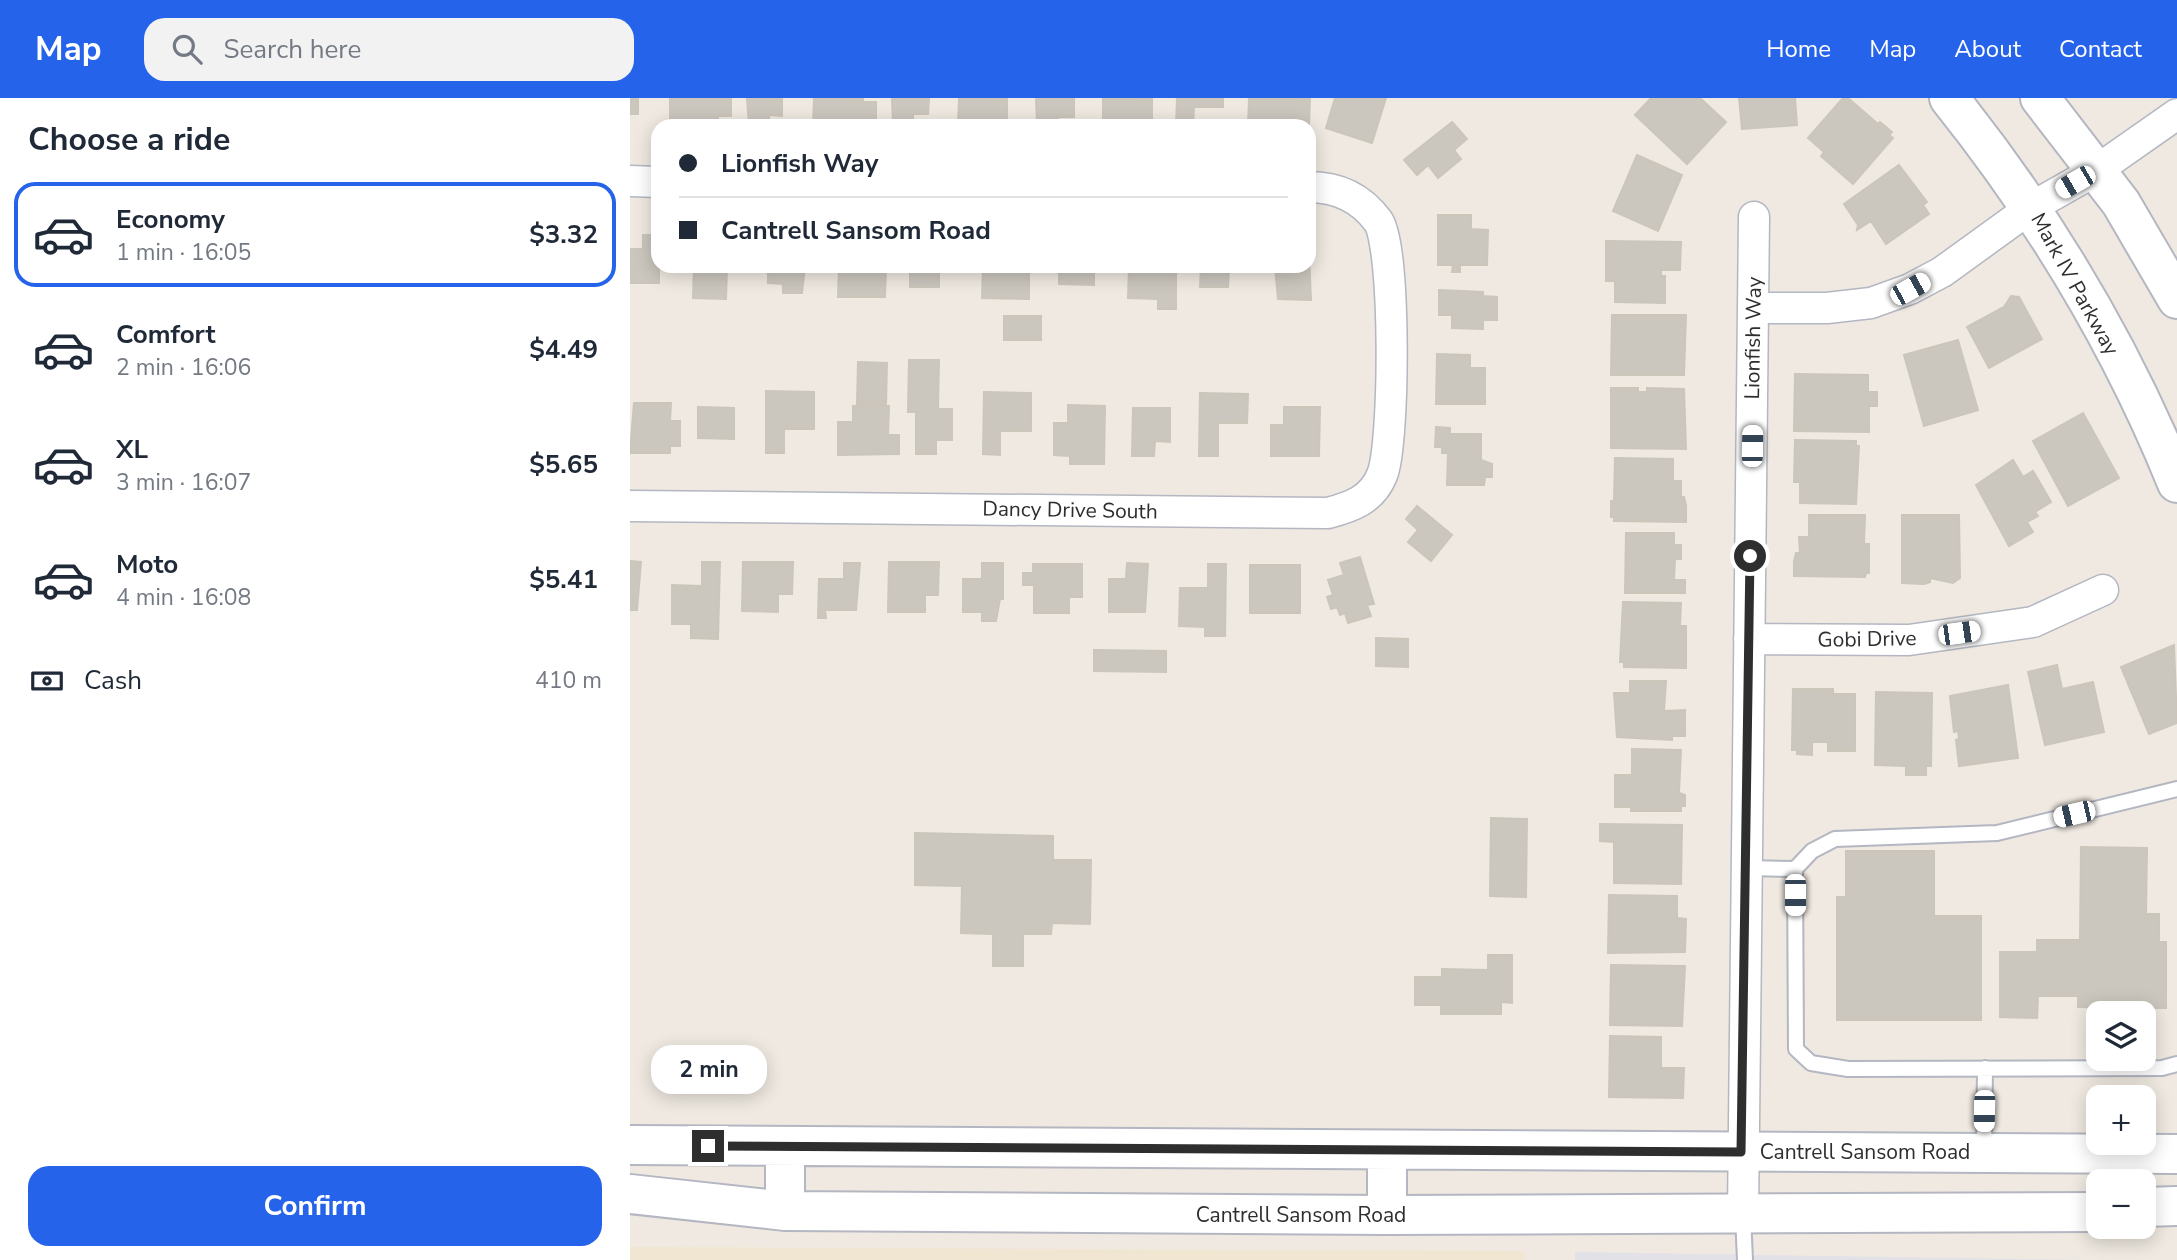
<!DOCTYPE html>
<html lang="en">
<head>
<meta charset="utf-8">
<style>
	body { margin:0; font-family:"Nunito Sans",sans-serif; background:#f2f2f3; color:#1f2937; height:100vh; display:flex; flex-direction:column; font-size:26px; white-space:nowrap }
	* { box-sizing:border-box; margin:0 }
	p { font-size:23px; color:#747a83 }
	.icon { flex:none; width:38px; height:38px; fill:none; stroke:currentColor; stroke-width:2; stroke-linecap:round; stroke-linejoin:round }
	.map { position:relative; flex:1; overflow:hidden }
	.drawer { display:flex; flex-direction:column; background:#fff; width:630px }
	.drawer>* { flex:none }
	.hud { position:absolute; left:21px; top:21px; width:665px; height:154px; border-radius:21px; box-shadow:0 4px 18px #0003; display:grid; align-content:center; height:154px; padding:0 28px; background:#fff }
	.tools { position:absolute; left:1456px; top:903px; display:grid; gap:14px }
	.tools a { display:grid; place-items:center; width:70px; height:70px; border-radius:14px; background:#fff; box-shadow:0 4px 18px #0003; font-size:35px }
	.end { position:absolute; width:32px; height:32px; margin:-16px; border:9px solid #2e2e2e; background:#fff; box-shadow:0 0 0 4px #fff }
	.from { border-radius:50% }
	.bubble { position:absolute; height:49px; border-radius:21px; background:#fff; box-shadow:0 4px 18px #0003; font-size:23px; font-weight:700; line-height:49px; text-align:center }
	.car { position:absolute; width:21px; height:42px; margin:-21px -10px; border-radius:9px; box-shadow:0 0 5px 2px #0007; background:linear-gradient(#fff 24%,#345 0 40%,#fff 0 76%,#345 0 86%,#fff 0) }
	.hud b { display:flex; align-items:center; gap:24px; height:66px; font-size:26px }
	.hud b+b { border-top:2px solid #e0e1e3 }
	.hud i { width:18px; height:18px; background:#1f2937 }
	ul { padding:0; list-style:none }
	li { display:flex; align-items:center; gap:21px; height:105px; margin:0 14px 10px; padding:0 14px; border:4px solid transparent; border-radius:21px }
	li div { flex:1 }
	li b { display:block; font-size:26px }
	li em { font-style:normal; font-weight:700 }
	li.selected { border-color:#2563eb }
	li>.icon { width:63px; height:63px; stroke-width:1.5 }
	h2 { padding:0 28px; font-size:32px; line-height:84px }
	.pay { display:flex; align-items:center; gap:18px; height:77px; padding:0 28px; font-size:26px }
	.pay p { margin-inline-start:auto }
	.primary-button { display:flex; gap:14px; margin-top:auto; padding:14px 28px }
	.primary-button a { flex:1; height:80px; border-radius:21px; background:#2563eb; color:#fff; font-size:28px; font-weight:700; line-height:80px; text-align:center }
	header { display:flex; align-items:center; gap:42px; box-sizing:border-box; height:98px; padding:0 35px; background:#2563eb; color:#fff }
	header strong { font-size:33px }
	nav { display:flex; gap:38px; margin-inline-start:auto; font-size:24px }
	.search { width:490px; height:63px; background:#f2f2f3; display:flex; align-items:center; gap:18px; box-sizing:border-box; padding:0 24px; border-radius:21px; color:#747a83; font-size:26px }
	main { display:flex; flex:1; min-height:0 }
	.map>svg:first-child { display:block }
	.industrial { fill:#e3e1e8 }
	.education { fill:#f0e6d1 }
	.building { fill:#cbc7bf; stroke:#cbc5ba; stroke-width:2 }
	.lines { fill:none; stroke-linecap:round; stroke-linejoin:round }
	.lane-casing { stroke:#b4b7c1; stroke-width:18 }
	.street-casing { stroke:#b4b7c1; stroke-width:33 }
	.secondary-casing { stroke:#b4b7c1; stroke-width:42 }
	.lane { stroke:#fff; stroke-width:14 }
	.street { stroke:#fff; stroke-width:30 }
	.secondary { stroke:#fff; stroke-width:38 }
	.route { stroke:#2e2e2e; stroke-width:9 }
	.labels { text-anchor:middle; stroke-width:5; stroke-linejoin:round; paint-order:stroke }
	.street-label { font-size:21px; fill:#2e2e2e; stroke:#fff }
</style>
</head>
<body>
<header>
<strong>Map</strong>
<div class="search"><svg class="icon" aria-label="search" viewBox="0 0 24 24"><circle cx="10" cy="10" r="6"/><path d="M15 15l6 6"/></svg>Search here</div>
<nav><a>Home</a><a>Map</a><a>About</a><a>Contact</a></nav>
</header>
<main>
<section class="drawer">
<h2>Choose a ride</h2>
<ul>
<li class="selected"><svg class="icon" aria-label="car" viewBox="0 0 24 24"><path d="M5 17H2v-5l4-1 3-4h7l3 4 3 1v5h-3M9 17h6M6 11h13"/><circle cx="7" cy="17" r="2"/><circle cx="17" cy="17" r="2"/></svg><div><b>Economy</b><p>1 min · 16:05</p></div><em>$3.32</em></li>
<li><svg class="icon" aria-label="car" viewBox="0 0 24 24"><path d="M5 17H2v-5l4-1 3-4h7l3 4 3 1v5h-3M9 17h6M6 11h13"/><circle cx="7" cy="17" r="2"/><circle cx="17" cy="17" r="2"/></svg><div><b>Comfort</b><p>2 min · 16:06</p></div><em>$4.49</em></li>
<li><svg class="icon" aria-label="car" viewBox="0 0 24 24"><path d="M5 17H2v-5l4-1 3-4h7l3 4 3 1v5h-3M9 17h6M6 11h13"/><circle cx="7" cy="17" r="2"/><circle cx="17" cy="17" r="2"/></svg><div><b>XL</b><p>3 min · 16:07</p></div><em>$5.65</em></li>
<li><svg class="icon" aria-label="car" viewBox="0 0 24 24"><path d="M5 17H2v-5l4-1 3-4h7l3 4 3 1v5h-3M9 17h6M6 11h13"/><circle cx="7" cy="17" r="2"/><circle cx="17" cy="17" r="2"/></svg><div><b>Moto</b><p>4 min · 16:08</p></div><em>$5.41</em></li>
</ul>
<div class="pay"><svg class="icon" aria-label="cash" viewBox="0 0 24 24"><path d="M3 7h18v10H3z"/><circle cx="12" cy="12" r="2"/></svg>Cash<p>410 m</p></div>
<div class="primary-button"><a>Confirm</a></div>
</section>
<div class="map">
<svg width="1547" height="1162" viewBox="0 0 1547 1162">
	<rect width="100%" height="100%" fill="#efe9e1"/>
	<path class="industrial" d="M945,1154l507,8h-507z"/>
	<path class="education" d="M0,1149l432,2 463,2 -1,9h-894z"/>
	<path class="building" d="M0,0h8v16h-8z
		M40,0h61v18h-13v10h-48z
		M117,0h35v18l-13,-1v11h-20z
		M184,0h49v4h13v20l-13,-1v5h-50z
		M262,0h37l-1,16h-15v12h-20z
		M329,0h48v28h-49z
		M406,0h38v19h-16v9h-21z
		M522,0v28h-49v-27z
		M547,0h46v9h-29l-1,19h-17z
		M680,0l-1,27 -61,1 1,-27z
		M705,0h51l-14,45 -46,-15z
		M1021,0h49l26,24 -39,42 -52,-49z
		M1109,0h56l2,27 -55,4z
		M1213,0h5l30,26 2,-2 12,10 -3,3 4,3 -40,46 -32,-28 3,-4 -16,-14z
		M822,24l15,17 -13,11 7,9 -23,19 -10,-13 -11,10 -13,-15z
		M1007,57l45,20 -24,56 -45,-20z
		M1269,67l28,37 -4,3 6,9 -43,30 -15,-23 -14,9 1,-5 -14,-21z
		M808,117h33v14l17,1 -1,35h-27v7h-8l1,-7h-15z
		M13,137h15v31h6h-5v17h-29v-34h13z
		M976,143l75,1 -1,28h-19v6h4v27l-50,-1v-21h-9z
		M679,156l2,46 -33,-1 -3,-33h34z
		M64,168h48v1h-15l-1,32 -33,-1z
		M138,168h37l-3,27h-19v-9l-15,-1z
		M209,168h47l-1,31h-47z
		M280,168h50v2h-21v19h-29z
		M353,168h46v33l-47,-1z
		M429,168h39v5h-4v14l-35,-1z
		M499,168h47v43h-18v-10l-30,-1z
		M571,168h47v4h-19l-1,17h-28z
		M809,192l44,2v4l14,1v23h-14v9l-31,-1v-13h-13z
		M1381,198l8,1 23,42 -53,29 -22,-41 37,-20z
		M982,217h74l-2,60h-73z
		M374,218h37v24h-37z
		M1328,242l20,70 -54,16 -20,-71z
		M807,256l33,1v13h15v36h-49z
		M279,262h30l-1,49h14v31h-16v14h-20v-42h-8z
		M228,264l29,1 -1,41h-29z
		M1165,276l73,1v17h9v14h-8v26l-75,-1z
		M981,290h27v4h9v-4l37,1 2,60 -75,-1z
		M136,293l48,1v37h-30v24h-18z
		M354,294l47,1v38h-31v24l-17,-1z
		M570,295l48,1 -1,29h-29v33h-19z
		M4,305h37l-1,18h10v25h-10v7h-40z
		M438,307l37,1 -1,58h-34v-8l-16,-1v-32h14z
		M223,308h36l-1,29h11v19l-61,1v-33h15z
		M68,309l36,1v31l-36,-1z
		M654,309h36l-1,49h-48v-31h13z
		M503,310h37v34l-15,-1 -1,15h-22z
		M1453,315l36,65 -51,28 -35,-65z
		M806,329l14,1v6h31v26l11,4v13h-7l-1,8h-37l1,-32h-6v-6h-7z
		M1165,342l61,1v5h3l-3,58 -56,-1v-21h-6z
		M985,360l58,1v22h8v16h3l2,8v17l-72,-1v-4h-3v-16h3z
		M1383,362l10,17 10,-6 18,31 -16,10 3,4 -11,6 6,10 -24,14 -33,-61z
		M787,408l35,29 -21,26 -23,-19 10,-12 -12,-11z
		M1179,417h56l-1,29h5v29h-3l-1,4 -71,-1v-15l2,-8h4l-1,-16h10z
		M1272,417h57l1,63 -7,5 -23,-5v4l-6,2 -22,-1z
		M996,435h48v12h7v14h-6l-1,21h11v13h-60z
		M730,459l14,47 -7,1 4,11 -23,7 -3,-10 -5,2 -3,-8 -6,2 -4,-12 6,-2 -5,-15 16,-5 -4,-12z
		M0,463l11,1 -4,48h-7z
		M72,464h18l-2,77 -27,-1v-14h-19v-39l30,1z
		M113,464h50l-1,32h-14v18l-36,-1z
		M259,464h50l-1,33h-13v17h-37z
		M214,465h16l-4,47h-31l1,8h-8l1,-39h25z
		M352,465h21v36h-3l-4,22h-14v-9h-19v-33h19z
		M497,465l21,1 -3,48h-36v-33h17z
		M403,466h49v33h-13v16h-35v-28h-11v-12h10z
		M578,466h18l-1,72h-20v-9l-26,-1 1,-38h28z
		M620,467h50v48h-50z
		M993,504l58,1 -1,23h6v42l-62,-1v-5h-4z
		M746,540l32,1v28l-32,-1z
		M1544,547l3,78 -28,11 -28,-67z
		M464,552l72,1v21l-72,-1z
		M1427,567l5,24 31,-7 11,50 -59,13 -17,-73z
		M1000,583h36l-2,30 21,-1v26h-13v4l-55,-3 -3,-44h16z
		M1378,587l10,73 -59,8 -3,-26 3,-1 -1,-8 -4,1 -4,-36z
		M1163,591h40v5h22v57h-27v-9h-16v13l-15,-1v-4h-5z
		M1246,594l56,1 -1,73h-5v9h-20v-9l-31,-1z
		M1002,651l49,1 -2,43 6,2v11h-4v5h-50v-4h-16v-32h17z
		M861,720l36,1 -1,78 -36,-1z
		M970,726l82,1 -1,59 -67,-1v-41l-14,-1z
		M285,735l138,3v24h38l-1,64 -38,-1 -1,11h-28v32h-30v-32l-32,-1 1,-47 -47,-1z
		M1451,749l66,1 -1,66h13v28h7v66l-88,-1v-11h-40l-1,22 -37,-1v-65h37v-12h43z
		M1216,753h88v65h47v104h-144v-123h9z
		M979,797l68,1v22l9,1 -1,33 -77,1z
		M858,857h24v48l-11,-1v12h-60v-9h-26v-28h27v-8l46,1z
		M981,867l74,1 -3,60 -72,-1z
		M980,938l51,1v31h23l-1,30 -74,-1z"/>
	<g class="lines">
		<g class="lane-casing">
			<path id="lane" d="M1547,691l-180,44 -162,6 -23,12 -17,18 1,180 15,14 37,6 314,-1 15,-4
				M1116,770l49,1
				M1354,1052l1,-82
				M1113,1118l2,44"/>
		</g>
		<g class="street-casing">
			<path id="street" d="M0,83l28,1
				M1124,210h73l44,-5 39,-14 32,-17 90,-65 65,-37 80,-56
				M0,408l698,7c23,-6 44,-13 54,-38 13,-31 14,-230 -4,-254 -17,-23 -41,-34 -69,-34
				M1119,541l160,1 124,-18 70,-32
				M1113,1117l11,-998"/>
		</g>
		<g class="secondary-casing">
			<path id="secondary" d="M1319,0c93,116 172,247 228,385
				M1410,0l81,105 56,96
				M0,1047l1547,9
				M155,1050v63
				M757,1053v64
				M0,1096l155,17 602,4 711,-3
				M1514,1109l33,-1"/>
		</g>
		<use href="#lane" class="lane"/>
		<use href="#street" class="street"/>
		<use href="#secondary" class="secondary"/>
	</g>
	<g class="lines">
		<path class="route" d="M78,1048l1033,6 9,-596"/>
	</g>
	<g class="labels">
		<g class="street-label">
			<text transform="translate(1445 186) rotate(61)" y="7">Mark IV Parkway</text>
			<text transform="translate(1123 240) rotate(-89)" y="7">Lionfish Way</text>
			<text transform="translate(440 412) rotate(1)" y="7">Dancy Drive South</text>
			<text transform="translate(1237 541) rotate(-1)" y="7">Gobi Drive</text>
			<text x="1235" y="1061">Cantrell Sansom Road</text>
			<text x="671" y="1124">Cantrell Sansom Road</text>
		</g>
	</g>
</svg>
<div class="tools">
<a><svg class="icon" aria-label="layers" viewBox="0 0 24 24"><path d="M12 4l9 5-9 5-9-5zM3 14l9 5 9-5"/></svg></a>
<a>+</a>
<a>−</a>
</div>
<i class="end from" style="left:1120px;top:458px"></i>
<i class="end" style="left:78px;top:1048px"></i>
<div class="bubble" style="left:21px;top:947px;width:116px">2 min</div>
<i class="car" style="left:1445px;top:84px;rotate:240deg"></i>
<i class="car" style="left:1280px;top:191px;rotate:61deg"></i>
<i class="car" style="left:1122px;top:348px;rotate:1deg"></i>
<i class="car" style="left:1329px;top:535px;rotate:82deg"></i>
<i class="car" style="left:1444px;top:716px;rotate:257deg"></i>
<i class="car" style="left:1165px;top:797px;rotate:180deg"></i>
<i class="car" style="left:1354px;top:1013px;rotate:181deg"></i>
<div class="hud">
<b><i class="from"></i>Lionfish Way</b>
<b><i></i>Cantrell Sansom Road</b>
</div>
</div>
</main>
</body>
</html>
